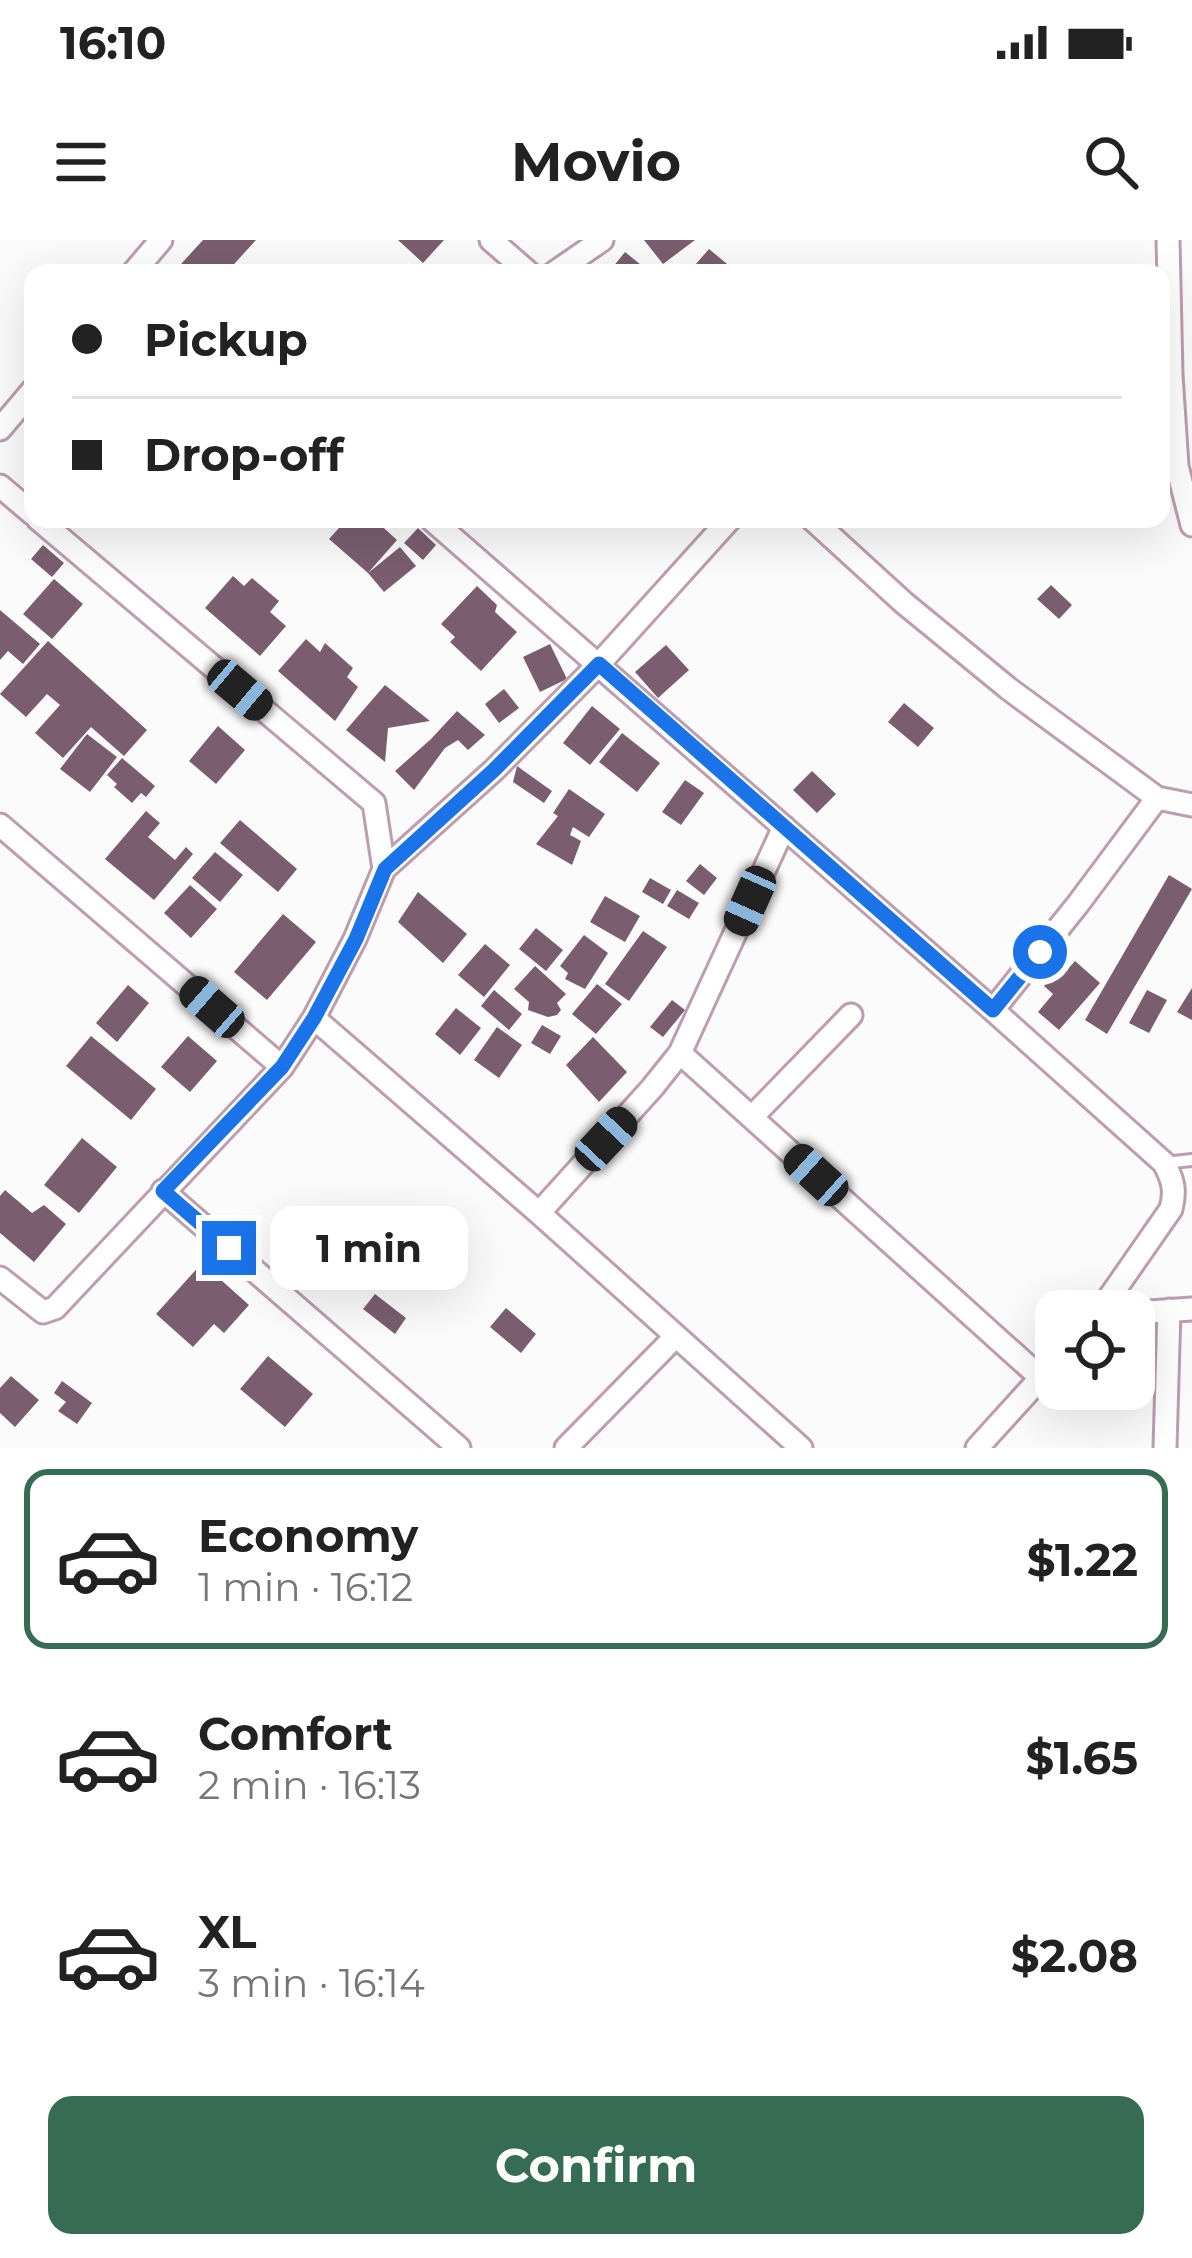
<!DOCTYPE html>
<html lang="en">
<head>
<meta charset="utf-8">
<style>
	body { margin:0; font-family:Montserrat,sans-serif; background:#f6f6f6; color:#222; height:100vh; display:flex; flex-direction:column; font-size:45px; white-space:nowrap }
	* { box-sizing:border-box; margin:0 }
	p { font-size:39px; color:#767676 }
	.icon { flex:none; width:66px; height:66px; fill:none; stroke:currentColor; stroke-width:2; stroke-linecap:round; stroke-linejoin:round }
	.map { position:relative; height:1208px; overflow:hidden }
	.side { display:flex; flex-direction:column; background:#fff; flex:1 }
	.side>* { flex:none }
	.banner { position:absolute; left:24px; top:24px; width:1146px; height:264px; border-radius:24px; box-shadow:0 12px 48px #0002; display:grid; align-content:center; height:264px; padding:0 48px; background:#fff }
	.buttons { position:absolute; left:1035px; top:1050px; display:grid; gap:24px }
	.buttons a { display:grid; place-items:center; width:120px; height:120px; border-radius:24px; background:#fff; box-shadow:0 12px 48px #0002; font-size:60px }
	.end { position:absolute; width:54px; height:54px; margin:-27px; border:15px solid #1a73e8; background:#fff; box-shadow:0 0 0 6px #fff }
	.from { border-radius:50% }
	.bubble { position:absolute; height:84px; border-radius:24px; background:#fff; box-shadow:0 12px 48px #0002; font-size:39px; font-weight:700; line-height:84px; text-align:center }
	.car { position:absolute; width:36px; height:72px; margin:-36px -18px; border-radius:15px; box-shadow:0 0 9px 3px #0007; background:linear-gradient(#222 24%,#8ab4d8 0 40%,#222 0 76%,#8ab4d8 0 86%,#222 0) }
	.banner b { display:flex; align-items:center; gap:42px; height:114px; font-size:45px }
	.banner b+b { border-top:3px solid #e0e0e0 }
	.banner i { width:30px; height:30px; background:#222 }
	ul { padding:21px 0 0; list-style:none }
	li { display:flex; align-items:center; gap:36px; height:180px; margin:0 24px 18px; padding:0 24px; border:6px solid transparent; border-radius:24px }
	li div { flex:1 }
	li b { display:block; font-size:45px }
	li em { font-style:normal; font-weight:700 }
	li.selected { border-color:#356c53 }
	li>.icon { width:108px; height:108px; stroke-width:1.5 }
	.cta { display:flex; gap:24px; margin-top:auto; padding:24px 48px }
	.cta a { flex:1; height:138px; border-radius:24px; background:#356c53; color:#fff; font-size:48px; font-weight:700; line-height:138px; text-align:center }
	.status { display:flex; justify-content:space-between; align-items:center; height:84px; padding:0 60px; background:#fff; direction:ltr }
	.status svg { height:33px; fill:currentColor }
	header { display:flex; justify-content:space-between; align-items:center; height:156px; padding:0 48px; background:#fff; font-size:54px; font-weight:700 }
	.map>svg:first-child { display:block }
	.building { fill:#7a5e6f }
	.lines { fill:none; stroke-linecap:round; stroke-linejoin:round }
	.lane-casing { stroke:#bc9eb0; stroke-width:16 }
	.street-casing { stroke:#bc9eb0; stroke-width:27 }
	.lane { stroke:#fff; stroke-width:10 }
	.street { stroke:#fff; stroke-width:21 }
	.route { stroke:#1a73e8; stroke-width:15 }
</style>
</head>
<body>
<div class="status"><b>16:10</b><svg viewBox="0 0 49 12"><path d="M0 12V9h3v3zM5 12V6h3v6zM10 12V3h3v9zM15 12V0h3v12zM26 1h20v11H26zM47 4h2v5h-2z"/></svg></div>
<header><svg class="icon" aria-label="menu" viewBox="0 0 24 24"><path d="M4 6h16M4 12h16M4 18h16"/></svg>Movio<svg class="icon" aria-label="search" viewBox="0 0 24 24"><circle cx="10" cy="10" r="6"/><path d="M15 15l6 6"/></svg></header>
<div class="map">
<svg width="1192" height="1208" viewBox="0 0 1192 1208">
	<rect width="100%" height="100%" fill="#fbfbfb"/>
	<path class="building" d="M203,0h53l-30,33h-36l-9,-9z
		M398,0h46l-21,23z
		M644,0h51l-32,24z
		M709,9l29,24h-50z
		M625,12l26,21h-43z
		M347,279h27l23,21 -29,33 -39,-34z
		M418,288l18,17 -13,15 -19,-17z
		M43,305l21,18 -12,14 -21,-18z
		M400,307l16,19 -32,26 -16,-19z
		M233,336l11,10 8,-8 27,23 -9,11 16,14 -26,30 -55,-48z
		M54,339l29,25 -31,35 -29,-25z
		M1051,345l21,20 -13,14 -22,-20z
		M477,346l20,19 -2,7 22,20 -36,39 -31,-29 5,-5 -14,-13z
		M0,370l40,34 -17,20 -15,-13 -8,9z
		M306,399l14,13 5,-9 28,25 -6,9 11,10 -23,34 -57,-50z
		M48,401l99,89 -23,26 -33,-29 -28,31 -28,-25 25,-28 -13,-11 -21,23 -26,-23z
		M550,404l17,35 -27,13 -17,-35z
		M666,405l23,25 -31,28 -23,-26z
		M385,445l45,36 -42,7 -3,34 -39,-32z
		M504,449l15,19 -20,15 -14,-19z
		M904,463l30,25 -16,19 -30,-25z
		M592,466l28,23 -30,36 -27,-22z
		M457,471l28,24 -17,15 -10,-10 -13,8 -31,42 -19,-19 36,-32z
		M218,486l27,24 -29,34 -27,-23z
		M622,493l38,30 -23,29 -38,-30z
		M87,494l30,23 -27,35 -30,-23z
		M122,518l33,28 -9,11 -5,-4 -9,10 -18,-16 3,-3 -10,-9z
		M517,526l35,25 -8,12 -31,-21z
		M812,531l24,23 -19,19 -24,-23z
		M685,540l19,13 -23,32 -19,-13z
		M569,549l36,25 -16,23 -16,-10 -3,8 11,6 -9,24 -36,-21 22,-28 -5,-3z
		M146,571l14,12 -12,14 27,23 11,-13 7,7 -39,46 -49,-41z
		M240,580l57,49 -19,23 -58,-49z
		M215,612l28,23 -23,27 -28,-24z
		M700,624l17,14 -13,17 -18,-14z
		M1169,635l23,14 -85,145 -22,-14z
		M650,638l21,12 -8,14 -21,-12z
		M190,645l27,24 -26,29 -27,-25z
		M677,650l22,13 -10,16 -22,-13z
		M418,652l49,42 -24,29 -45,-41z
		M605,656l35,20 -15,26 -35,-20z
		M283,674l33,28 -49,58 -33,-28z
		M536,688l27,22 -17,21 -27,-22z
		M643,691l24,16 -38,54 -24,-17z
		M584,695l24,18 -23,36 -20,-10 3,-6 -8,-7z
		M485,704l25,21 -26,32 -26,-22z
		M1075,721l25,22 -41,47 -21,-18 15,-18 -9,-8 17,-20 6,4z
		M535,726l31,28 -9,9 4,7 -4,5 -9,2 -20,-7 1,-8 -15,-13z
		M597,744l25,20 -26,30 -24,-20z
		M128,745l21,18 -32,39 -21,-19z
		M1192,748v32l-15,-8z
		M494,750l28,24 -13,16 -28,-24z
		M1147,750l20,10 -18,33 -20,-10z
		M672,760l13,10 -22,27 -13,-10z
		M456,768l25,20 -21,27 -25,-21z
		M542,785l19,11 -11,18 -19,-11z
		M497,787l25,18 -23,33 -25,-18z
		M91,796l65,53 -25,31 -65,-54z
		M188,796l29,25 -27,31 -29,-25z
		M593,797l34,35 -28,30 -33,-37z
		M82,898l35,29 -38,46 -35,-28z
		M5,950l27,23 12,-8 22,19 -32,38 -34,-29v-37z
		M335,972l17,16 -13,15 13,11 -28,31 -30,-27z
		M394,996l33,30 -18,19 -32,-30z
		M202,1023l47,42 -25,28 -10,-9 -21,23 -37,-33z
		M375,1054l31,24 -11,16 -32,-25z
		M506,1068l30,26 -15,19 -31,-26z
		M268,1116l45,38 -28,33 -45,-38z
		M11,1136l28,24 -24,27 -15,-14v-25z
		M62,1141l30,22 -15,21 -19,-13 8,-9 -12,-9z"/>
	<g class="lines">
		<g class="lane-casing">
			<path id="lane" d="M1164,923l28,-3"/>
		</g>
		<g class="street-casing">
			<path id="street" d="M491,0l38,33
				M1168,0l3,135 6,91 15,59
				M133,33l28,-33
				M554,33l48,-33
				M0,189l33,-39
				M0,246l33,28
				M38,279l336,284 10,66
				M431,279l562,491 171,153c9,17 12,27 7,46l-71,102
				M812,279l92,84 105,86 148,109 35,7
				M0,585l282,242
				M993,770l85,-106 79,-106
				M314,778l225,195 262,235
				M680,813l361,325
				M752,877l99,-102
				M163,951l296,257
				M539,973l113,-125 28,-35 104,-226
				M0,1038l43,34 12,-4 227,-241 32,-49 41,-79 29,-70 110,-99 105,-106 131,-145
				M1134,1073l58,-4
				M566,1208l110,-112
				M977,1208l79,-87
				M1165,1208l4,-138"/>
		</g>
		<use href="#lane" class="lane"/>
		<use href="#street" class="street"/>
	</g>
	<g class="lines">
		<path class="route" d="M229,1008l-66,-57 119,-124 32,-49 42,-79 29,-70 109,-99 105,-106 394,346 47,-58"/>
	</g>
</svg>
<div class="buttons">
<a><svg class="icon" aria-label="locate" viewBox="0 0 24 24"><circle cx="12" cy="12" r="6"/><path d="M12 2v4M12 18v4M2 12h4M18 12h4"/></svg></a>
</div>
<i class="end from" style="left:1040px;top:712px"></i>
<i class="end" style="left:229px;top:1008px"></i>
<div class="bubble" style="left:270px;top:966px;width:198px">1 min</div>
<i class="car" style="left:240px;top:450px;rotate:130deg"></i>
<i class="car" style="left:750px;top:661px;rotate:204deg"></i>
<i class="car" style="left:212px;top:767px;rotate:311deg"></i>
<i class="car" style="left:606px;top:899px;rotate:43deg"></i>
<i class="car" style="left:816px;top:935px;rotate:312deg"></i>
<div class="banner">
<b><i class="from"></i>Pickup</b>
<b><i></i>Drop-off</b>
</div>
</div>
<section class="side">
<ul>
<li class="selected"><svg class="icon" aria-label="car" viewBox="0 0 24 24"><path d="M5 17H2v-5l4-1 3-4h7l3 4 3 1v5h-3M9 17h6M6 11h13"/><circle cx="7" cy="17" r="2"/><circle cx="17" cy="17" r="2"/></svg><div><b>Economy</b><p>1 min · 16:12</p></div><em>$1.22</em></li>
<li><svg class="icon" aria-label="car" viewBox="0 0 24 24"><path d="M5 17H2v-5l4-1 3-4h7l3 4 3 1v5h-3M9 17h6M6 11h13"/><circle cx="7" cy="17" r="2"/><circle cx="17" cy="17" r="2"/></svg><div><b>Comfort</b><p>2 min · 16:13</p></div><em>$1.65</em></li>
<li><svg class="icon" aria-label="car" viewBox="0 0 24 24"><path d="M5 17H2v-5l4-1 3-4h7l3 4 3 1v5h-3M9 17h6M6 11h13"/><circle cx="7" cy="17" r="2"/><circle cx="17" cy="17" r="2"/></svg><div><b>XL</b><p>3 min · 16:14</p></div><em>$2.08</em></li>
</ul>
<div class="cta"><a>Confirm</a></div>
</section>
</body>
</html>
